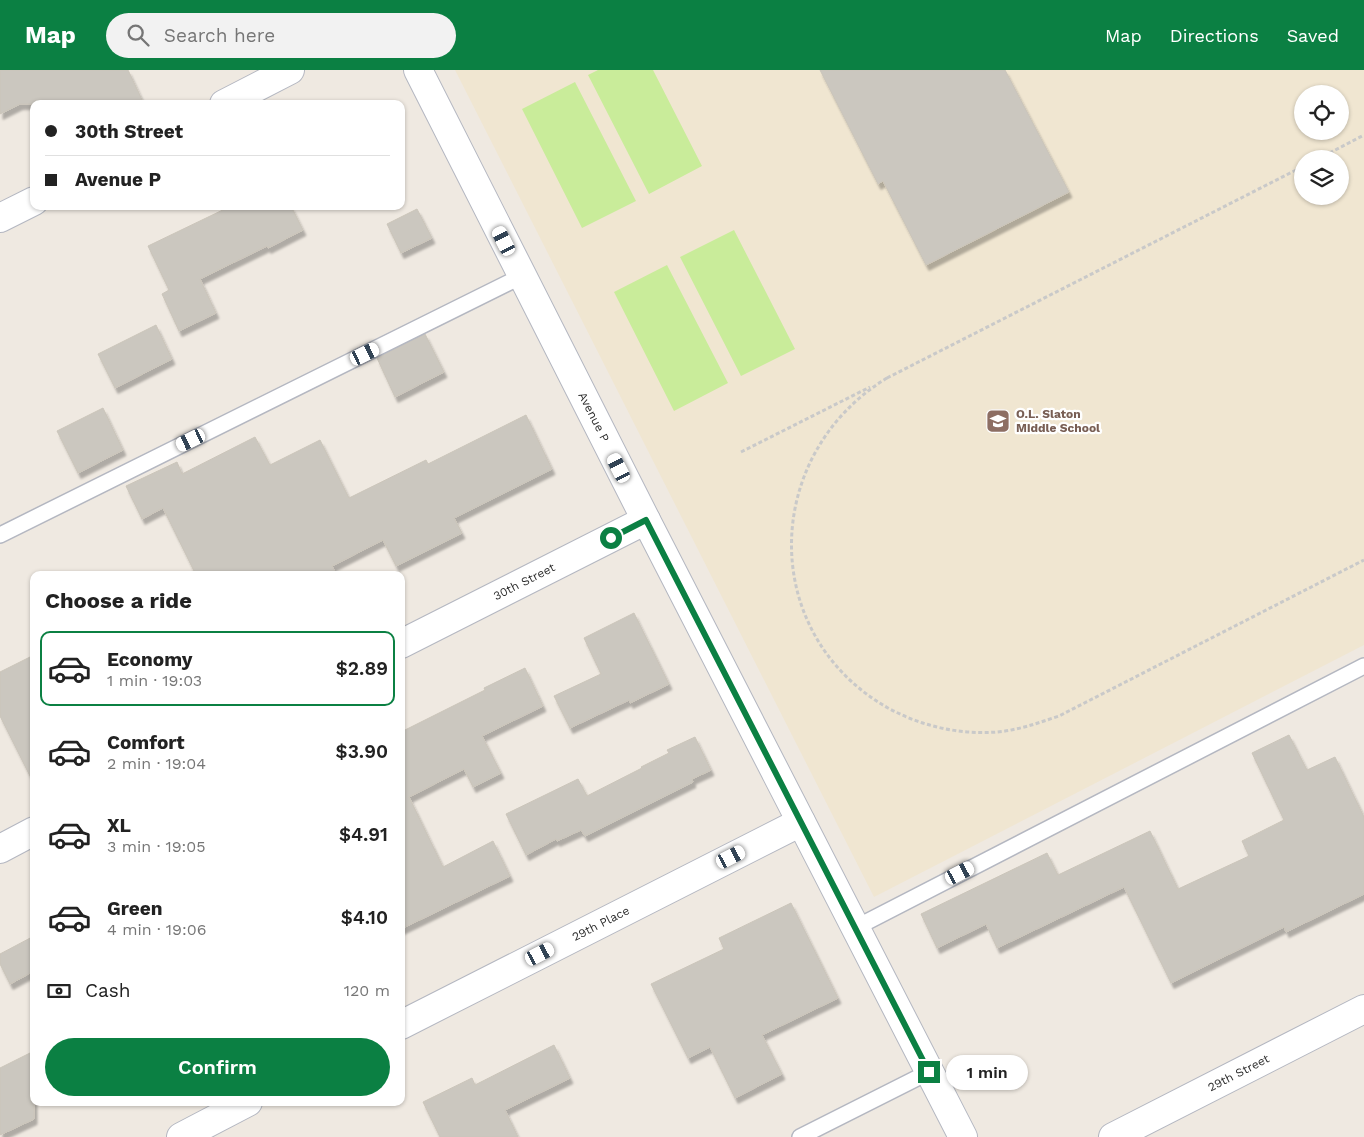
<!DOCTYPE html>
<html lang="en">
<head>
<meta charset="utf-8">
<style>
	body { margin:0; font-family:"Work Sans",sans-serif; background:#f2f2f2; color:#222; height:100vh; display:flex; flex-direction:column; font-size:19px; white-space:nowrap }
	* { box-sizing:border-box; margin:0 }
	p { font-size:16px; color:#767676 }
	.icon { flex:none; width:28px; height:28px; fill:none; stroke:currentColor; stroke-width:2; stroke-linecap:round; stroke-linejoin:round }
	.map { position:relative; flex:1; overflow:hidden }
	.drawer { position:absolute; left:30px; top:501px; width:375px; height:535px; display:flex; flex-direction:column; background:#fff; border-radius:10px; box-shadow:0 1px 4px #0004 }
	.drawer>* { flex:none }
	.hud { position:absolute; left:30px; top:30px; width:375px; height:110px; border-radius:10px; box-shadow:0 1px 4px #0004; display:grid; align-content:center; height:110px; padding:0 15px; background:#fff }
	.tools { position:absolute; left:1294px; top:15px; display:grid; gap:10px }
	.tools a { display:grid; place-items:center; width:55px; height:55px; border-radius:50%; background:#fff; box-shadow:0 1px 4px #0004; font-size:25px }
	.end { position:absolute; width:22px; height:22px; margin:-11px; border:6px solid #0b8043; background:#fff; box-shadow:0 0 0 2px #fff }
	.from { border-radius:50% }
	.bubble { position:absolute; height:35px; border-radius:18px; background:#fff; box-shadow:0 1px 4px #0004; font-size:16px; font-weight:600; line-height:35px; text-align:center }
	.car { position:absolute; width:15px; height:30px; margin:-15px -8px; border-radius:6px; box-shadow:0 0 4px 1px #0007; background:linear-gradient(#fff 24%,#345 0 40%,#fff 0 76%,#345 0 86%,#fff 0) }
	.hud b { display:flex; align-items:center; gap:18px; height:48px; font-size:19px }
	.hud b+b { border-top:1px solid #e0e0e0 }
	.hud i { width:12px; height:12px; background:#222 }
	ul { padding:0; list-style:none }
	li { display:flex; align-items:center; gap:15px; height:75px; margin:0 10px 8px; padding:0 5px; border:2px solid transparent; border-radius:10px }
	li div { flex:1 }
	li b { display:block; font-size:19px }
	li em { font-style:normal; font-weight:600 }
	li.current { border-color:#0b8043 }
	li>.icon { width:45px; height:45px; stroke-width:1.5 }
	h2 { padding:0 15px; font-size:22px; line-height:60px }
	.pay { display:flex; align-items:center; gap:12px; height:55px; padding:0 15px; font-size:19px }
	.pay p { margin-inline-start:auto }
	.action { display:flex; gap:10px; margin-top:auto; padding:10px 15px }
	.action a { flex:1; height:58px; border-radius:30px; background:#0b8043; color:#fff; font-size:20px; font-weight:600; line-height:58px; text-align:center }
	header { display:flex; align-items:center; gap:30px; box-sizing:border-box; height:70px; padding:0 25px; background:#0b8043; color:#fff }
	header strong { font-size:24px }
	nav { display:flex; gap:28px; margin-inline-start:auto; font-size:18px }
	.search { width:350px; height:45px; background:#f2f2f2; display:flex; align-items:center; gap:12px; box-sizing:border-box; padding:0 18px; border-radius:28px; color:#767676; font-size:19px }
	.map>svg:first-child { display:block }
	.education { fill:#f0e6d1; fill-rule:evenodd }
	.pitch { fill:#c9ec9a }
	.building { fill:#cbc7bf; stroke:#cbc5ba; filter:url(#shadow) }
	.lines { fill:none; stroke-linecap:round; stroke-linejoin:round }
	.service-casing { stroke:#b4b7c1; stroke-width:18 }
	.minor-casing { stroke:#b4b7c1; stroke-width:30 }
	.path { stroke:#c9c9c9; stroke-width:3; stroke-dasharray:4 2.5; stroke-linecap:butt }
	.service { stroke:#fff; stroke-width:15 }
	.minor { stroke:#fff; stroke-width:28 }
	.route { stroke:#0b8043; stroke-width:6 }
	.labels { text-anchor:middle; stroke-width:4.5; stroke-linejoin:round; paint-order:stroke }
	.education-label { font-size:12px; font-weight:bold; fill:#785e54; stroke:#fff; text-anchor:start }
	.street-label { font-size:12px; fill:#2e2e2e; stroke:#fff }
</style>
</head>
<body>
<header>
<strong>Map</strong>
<div class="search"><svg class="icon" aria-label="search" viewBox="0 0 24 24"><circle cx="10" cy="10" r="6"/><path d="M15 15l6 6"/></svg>Search here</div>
<nav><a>Map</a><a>Directions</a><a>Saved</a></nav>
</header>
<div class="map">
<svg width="1364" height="1067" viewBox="0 0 1364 1067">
	<defs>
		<filter id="shadow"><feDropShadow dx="3" dy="5.5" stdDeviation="1" flood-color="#0004"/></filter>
	</defs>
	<rect width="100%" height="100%" fill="#efe9e1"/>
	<path class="education" d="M455,0h909v575l-490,252zM1302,24h38v37h-38zM1302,89h38v37h-38z"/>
	<path class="pitch" d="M598,0h55l49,96 -53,28 -61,-119z
		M575,12l61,119 -54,27 -60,-119z
		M734,160l61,119 -54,27 -61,-119z
		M667,195l61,118 -54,28 -60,-119z"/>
	<path class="building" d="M0,0h128l16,34h-124l-20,10z
		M820,0h185l64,122 -143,73 -43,-84 -5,3z
		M231,136h60l12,24 -35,18 -1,-2 -67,33 16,34 -37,18 -17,-37 7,-4 -21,-44z
		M417,139l15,29 -31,15 -14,-29z
		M156,255l16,34 -57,29 -17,-34z
		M425,264l19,38 -49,25 -18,-39z
		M103,338l20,42 -45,23 -21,-42z
		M526,345l26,54 -98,49 8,15 -66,33 -13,-26 -51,26 5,9h-141l-33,-67 -21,11 -16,-33 51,-24 5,12 73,-37 15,28 50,-25 29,58 77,-38 2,4z
		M634,543l35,71 -39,19 -1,-3 -59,28 -16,-32 47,-22 -17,-36z
		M34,585v129l-34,-68v-44z
		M525,598l18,38 -61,30 19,37 -28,14 -9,-18 -55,28 34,70 50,-26 17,35 -109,53v-197l84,-42 -1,-2z
		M1289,665l18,35 28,-13 29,60v77l-78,38 -2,-5 -113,56 -47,-96 -127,61 -11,-24 -49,24 -16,-34 126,-61 11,22 92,-44 28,58 71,-33 -7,-15 42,-21 -32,-67z
		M695,667l16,33 -19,9 1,3 -108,54 -4,-6 -24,11 -1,-2 -30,16 -20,-41 72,-35 9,17 55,-28 -1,-1 28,-14 -2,-3z
		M791,833l47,95 -76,37 20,39 -47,24 -25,-51 -22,11 -37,-74 73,-35 -5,-11z
		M34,866v35l-24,13 -10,-20v-10z
		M554,975l16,33 -65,32 13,27h-78l-17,-35 49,-24 3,7z
		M34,981v68l-34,16v-67z"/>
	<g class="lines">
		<g class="service-casing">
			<path id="service" d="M0,465l522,-259
				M855,858l509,-262
				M800,1067l129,-65"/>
		</g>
		<g class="minor-casing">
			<g id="minor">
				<path id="s1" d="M418,0l228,450 317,617"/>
				<path d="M224,34l66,-34"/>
				<path d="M0,148l34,-17"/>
				<path id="s2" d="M401,574l245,-124"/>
				<path d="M0,779l34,-18"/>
				<path id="s3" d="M401,955l400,-203"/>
				<path d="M181,1067l67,-35"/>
				<path id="s4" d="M1113,1067l251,-128"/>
			</g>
		</g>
		<path class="path" d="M1318,89l46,-24
			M887,308c-126,77 -129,256 1,330 33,18 71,27 109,24 22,-2 41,-9 62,-16l305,-156
			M887,308l415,-211
			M741,382l129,-65"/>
		<use href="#service" class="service"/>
		<use href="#minor" class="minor"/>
	</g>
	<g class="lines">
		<path class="route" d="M611,468l35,-18 283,552"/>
	</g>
	<defs>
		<g id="school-square" transform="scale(1.25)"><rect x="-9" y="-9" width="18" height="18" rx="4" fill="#8d6e63" stroke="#fff"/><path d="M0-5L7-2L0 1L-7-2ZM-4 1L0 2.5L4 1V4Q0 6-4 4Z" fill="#fff"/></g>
	</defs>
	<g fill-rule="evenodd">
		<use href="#school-square" x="998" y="351"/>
	</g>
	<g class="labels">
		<g class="education-label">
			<text x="1016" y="348">O.L. Slaton<tspan x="1016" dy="14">Middle School</tspan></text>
		</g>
		<g class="street-label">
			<text dy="4" stroke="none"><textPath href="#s1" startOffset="389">Avenue P</textPath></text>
			<text dy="4" stroke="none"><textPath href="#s2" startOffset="138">30th Street</textPath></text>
			<text dy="4" stroke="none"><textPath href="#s3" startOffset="224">29th Place</textPath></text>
			<text dy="4" stroke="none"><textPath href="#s4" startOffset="141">29th Street</textPath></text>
		</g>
	</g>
</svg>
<div class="tools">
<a><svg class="icon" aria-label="locate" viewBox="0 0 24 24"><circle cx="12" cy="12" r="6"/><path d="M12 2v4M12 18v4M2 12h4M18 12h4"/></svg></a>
<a><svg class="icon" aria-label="layers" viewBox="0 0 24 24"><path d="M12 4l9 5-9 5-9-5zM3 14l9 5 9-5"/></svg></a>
</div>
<i class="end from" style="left:611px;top:468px"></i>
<i class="end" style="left:929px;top:1002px"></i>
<div class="bubble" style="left:946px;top:985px;width:82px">1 min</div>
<i class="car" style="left:504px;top:171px;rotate:333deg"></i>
<i class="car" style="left:365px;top:284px;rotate:64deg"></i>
<i class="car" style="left:191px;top:370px;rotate:244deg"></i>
<i class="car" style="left:619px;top:398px;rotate:333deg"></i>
<i class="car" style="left:731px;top:787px;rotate:63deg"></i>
<i class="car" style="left:960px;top:803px;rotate:63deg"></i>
<i class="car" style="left:540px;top:884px;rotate:63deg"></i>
<div class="hud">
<b><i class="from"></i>30th Street</b>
<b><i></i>Avenue P</b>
</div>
<section class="drawer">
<h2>Choose a ride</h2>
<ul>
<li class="current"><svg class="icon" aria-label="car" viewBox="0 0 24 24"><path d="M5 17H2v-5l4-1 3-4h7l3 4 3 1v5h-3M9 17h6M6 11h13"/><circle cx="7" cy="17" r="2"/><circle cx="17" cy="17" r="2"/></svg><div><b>Economy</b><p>1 min · 19:03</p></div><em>$2.89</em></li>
<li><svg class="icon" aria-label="car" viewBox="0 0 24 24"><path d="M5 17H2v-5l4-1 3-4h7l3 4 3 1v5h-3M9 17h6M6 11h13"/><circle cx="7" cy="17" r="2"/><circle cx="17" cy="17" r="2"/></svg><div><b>Comfort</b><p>2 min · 19:04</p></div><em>$3.90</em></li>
<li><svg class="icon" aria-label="car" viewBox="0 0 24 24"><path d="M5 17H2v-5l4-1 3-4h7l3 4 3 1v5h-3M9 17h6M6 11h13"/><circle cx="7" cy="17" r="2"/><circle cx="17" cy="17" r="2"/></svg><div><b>XL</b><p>3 min · 19:05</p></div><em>$4.91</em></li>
<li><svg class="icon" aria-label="car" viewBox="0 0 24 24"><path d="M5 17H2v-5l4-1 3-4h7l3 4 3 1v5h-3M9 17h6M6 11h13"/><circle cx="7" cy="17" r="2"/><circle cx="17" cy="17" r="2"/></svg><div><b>Green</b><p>4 min · 19:06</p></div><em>$4.10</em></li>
</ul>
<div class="pay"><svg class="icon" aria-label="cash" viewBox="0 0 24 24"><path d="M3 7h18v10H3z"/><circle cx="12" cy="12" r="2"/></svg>Cash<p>120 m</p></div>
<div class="action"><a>Confirm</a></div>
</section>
</div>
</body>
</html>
